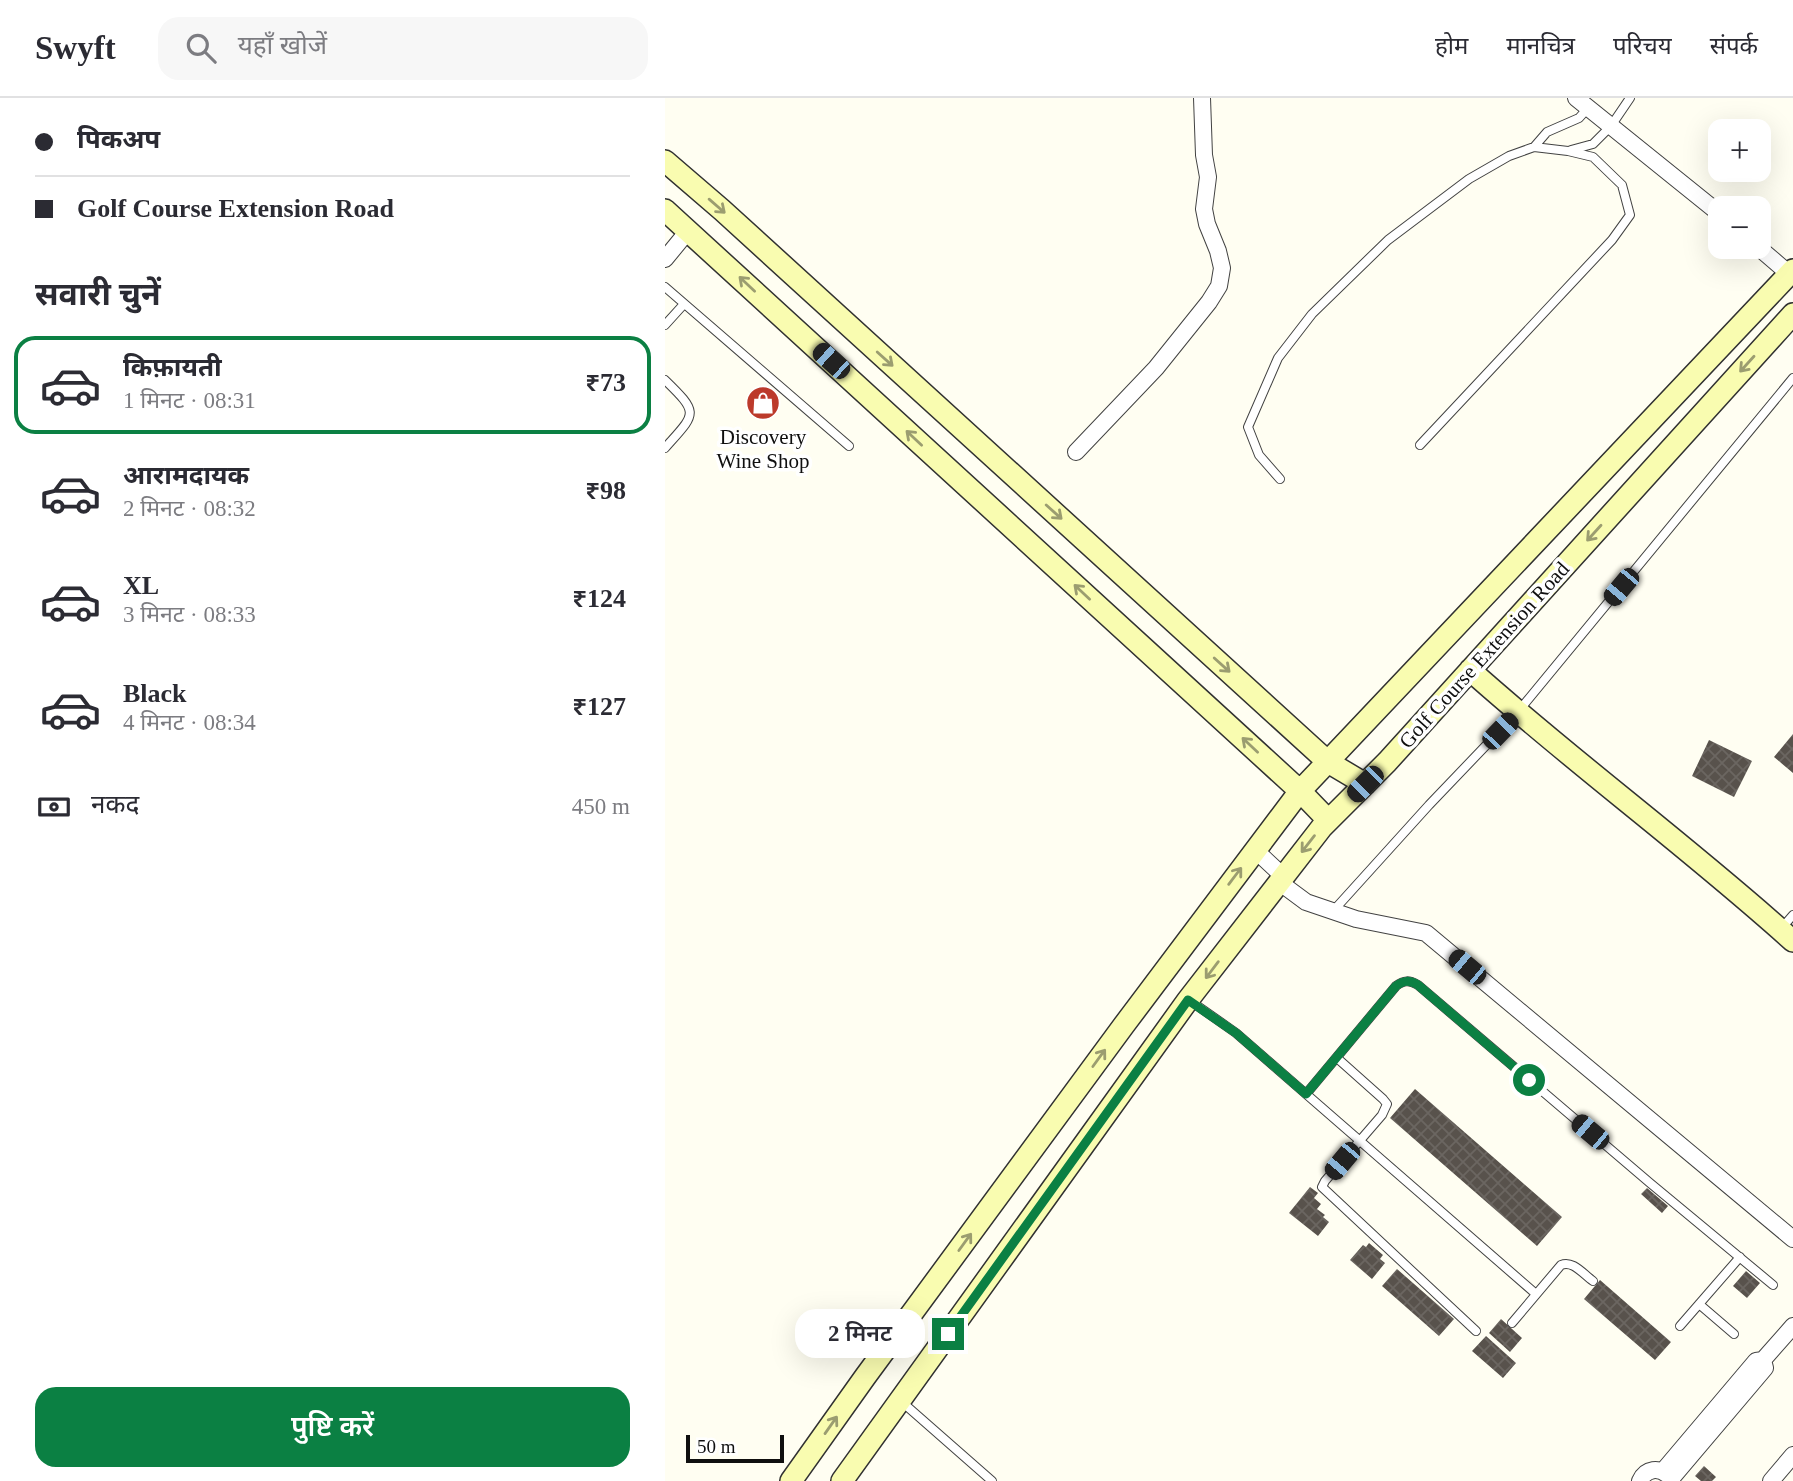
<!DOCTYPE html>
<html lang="hi">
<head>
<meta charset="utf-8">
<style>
	body { margin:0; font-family:"Times New Roman","Noto Sans Devanagari",serif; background:#f7f7f7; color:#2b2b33; height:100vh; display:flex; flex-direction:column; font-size:26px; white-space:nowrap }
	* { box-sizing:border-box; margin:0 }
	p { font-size:23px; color:#7c7c81 }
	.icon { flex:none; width:38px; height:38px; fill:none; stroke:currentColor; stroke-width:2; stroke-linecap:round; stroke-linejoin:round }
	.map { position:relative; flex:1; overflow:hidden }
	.side { display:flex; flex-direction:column; background:#fff; width:665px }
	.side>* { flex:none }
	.hud { display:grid; align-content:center; height:154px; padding:0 35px; background:#fff }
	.buttons { position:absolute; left:1043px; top:21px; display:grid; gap:14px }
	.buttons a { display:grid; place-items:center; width:63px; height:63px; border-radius:14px; background:#fff; box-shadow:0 7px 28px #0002; font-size:35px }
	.scale { position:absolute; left:21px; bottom:18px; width:98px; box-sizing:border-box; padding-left:7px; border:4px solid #0f0f0f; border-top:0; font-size:19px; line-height:24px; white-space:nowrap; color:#0f0f0f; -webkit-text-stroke:5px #fff; paint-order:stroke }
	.end { position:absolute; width:32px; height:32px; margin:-16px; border:9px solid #0b8043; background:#fff; box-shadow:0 0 0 4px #fff }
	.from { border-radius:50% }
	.bubble { position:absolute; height:49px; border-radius:21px; background:#fff; box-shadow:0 7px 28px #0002; font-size:23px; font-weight:600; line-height:49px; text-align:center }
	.car { position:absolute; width:21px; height:42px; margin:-21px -10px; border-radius:9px; box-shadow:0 0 5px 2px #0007; background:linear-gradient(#222 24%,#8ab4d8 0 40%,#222 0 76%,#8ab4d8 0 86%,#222 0) }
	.hud b { display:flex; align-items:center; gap:24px; height:66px; font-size:26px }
	.hud b+b { border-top:2px solid #e1e1e2 }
	.hud i { width:18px; height:18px; background:#2b2b33 }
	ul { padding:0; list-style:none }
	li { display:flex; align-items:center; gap:21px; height:98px; margin:0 14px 10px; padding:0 21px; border:4px solid transparent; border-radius:21px }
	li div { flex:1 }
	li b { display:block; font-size:26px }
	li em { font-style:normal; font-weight:600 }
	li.on { border-color:#0b8043 }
	li>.icon { width:63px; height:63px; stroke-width:1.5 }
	h2 { padding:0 35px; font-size:32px; line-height:84px }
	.pay { display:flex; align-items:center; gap:18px; height:77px; padding:0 35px; font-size:26px }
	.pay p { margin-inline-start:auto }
	.primary-button { display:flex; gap:14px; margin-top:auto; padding:14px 35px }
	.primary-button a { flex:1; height:80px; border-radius:21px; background:#0b8043; color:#fff; font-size:28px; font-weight:600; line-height:80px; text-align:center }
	header { display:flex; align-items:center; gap:42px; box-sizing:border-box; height:98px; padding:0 35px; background:#fff; border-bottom:2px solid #e1e1e2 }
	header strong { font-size:33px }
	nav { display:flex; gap:38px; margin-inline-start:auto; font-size:24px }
	.search { width:490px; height:63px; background:#f7f7f7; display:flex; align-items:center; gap:18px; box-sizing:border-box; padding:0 24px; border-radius:21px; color:#7c7c81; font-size:26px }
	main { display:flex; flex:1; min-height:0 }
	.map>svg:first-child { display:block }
	.building { fill:url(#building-cross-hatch) }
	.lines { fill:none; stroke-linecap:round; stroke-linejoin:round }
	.lane-casing { stroke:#424242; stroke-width:10 }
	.street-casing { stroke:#424242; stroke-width:18 }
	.secondary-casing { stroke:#313131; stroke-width:24 }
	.lane { stroke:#fff; stroke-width:8 }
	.street { stroke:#fff; stroke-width:16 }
	.secondary { stroke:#f9fcb0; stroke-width:21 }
	.oneway { stroke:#9b9d70 }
	.route { stroke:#0b8043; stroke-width:9 }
	.labels { text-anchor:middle; stroke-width:7; stroke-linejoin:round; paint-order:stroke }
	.poi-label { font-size:21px; fill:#0f0f0f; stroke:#fff }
	.street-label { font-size:21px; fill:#0f0f0f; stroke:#fff }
</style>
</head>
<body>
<header>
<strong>Swyft</strong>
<div class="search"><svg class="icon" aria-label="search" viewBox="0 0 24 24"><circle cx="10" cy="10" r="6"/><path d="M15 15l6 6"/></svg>यहाँ खोजें</div>
<nav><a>होम</a><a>मानचित्र</a><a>परिचय</a><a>संपर्क</a></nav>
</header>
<main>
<section class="side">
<div class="hud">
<b><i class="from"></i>पिकअप</b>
<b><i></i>Golf Course Extension Road</b>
</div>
<h2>सवारी चुनें</h2>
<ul>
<li class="on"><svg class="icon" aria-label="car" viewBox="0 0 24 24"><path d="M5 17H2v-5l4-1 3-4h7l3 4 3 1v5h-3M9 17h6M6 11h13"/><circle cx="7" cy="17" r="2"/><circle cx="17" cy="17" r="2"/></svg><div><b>किफ़ायती</b><p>1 मिनट · 08:31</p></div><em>₹73</em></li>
<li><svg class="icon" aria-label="car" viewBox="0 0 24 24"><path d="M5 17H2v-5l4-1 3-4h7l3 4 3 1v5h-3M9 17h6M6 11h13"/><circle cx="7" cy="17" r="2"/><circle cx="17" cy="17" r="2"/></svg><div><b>आरामदायक</b><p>2 मिनट · 08:32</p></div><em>₹98</em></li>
<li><svg class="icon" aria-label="car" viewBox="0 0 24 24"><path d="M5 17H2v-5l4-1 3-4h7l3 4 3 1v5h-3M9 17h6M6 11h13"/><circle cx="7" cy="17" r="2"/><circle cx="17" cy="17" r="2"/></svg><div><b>XL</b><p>3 मिनट · 08:33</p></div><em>₹124</em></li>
<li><svg class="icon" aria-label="car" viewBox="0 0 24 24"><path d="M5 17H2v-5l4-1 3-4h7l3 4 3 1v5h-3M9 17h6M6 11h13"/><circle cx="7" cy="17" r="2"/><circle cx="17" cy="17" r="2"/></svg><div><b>Black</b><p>4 मिनट · 08:34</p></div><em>₹127</em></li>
</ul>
<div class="pay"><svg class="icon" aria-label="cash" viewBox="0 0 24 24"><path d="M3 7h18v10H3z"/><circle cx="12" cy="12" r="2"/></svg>नकद<p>450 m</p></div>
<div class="primary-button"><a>पुष्टि करें</a></div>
</section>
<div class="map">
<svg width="1128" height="1383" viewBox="0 0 1128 1383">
	<defs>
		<pattern id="building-cross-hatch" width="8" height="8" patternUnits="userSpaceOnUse" patternTransform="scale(1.75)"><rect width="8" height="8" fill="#58524c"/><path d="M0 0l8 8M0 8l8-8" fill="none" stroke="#6b6661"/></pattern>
	</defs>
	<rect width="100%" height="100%" fill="#fffef2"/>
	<path class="building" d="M1128,636v39l-19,-16z
		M1044,642l43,21 -18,36 -42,-21z
		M750,991l147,128 -25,29 -147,-128z
		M645,1089l8,6 -4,5 7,6 -4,5 8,6 -2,2 6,5 -11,14 -29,-23z
		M982,1090l21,18 -6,7 -21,-19z
		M704,1145l14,12 -3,4 5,4 -13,16 -22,-19 13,-15 3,2z
		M732,1171l57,50 -15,17 -57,-50z
		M1081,1173l14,12 -13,15 -14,-12z
		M935,1182l71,62 -16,18 -71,-61z
		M836,1221l21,19 -12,14 -21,-19z
		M821,1238l30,27 -13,15 -31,-27z
		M1039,1368l12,11 -4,4h-11l-6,-5z"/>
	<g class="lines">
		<g class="lane-casing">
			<path id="lane" d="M869,49l13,-15 32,-14 9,-10
				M906,52l22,-6 18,-18 19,-28
				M0,189l184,159
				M0,227l19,-21
				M0,282c35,34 31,33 0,68
				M615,381l-21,-24 -11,-28 30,-69 34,-44 76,-74 81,-61 40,-23 25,-9 34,4 25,6 29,28 8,30 -18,25 -192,205
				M669,812l95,-105 88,-92 276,-335
				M1115,832l13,-15
				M524,902l47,33 300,261
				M672,960l46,41 4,5 -5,11 -57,66 -3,6 154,144
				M641,996l90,-108c8,-6 13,-6 22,-1l232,198 123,102
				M1034,1206l35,30
				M847,1225l49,-58c12,-5 22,9 32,16
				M1015,1228l60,-69
				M237,1304l90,79"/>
		</g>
		<g class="street-casing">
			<path id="street" d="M911,0l144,116
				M1093,149l35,30
				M0,161l23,-28
				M411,354l80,-84 53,-66 10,-16 3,-18 -4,-17 -11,-27 -3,-15 4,-32 -4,-22 -2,-57
				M590,752l28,26
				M614,784l27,20 50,17 70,14 367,306
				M1098,1262l30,-34
				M998,1373l93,-110 7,-1 2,8 -94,111
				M975,1383c6,-13 19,-14 29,-5
				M1106,1383l22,-26"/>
		</g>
		<g class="secondary-casing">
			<path id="secondary" d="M0,63l57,49 606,552 37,22
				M0,112l635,581 28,29
				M805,572c105,94 219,177 323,271
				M126,1383l74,-104 259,-352 176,-234 493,-521
				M177,1383l346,-481 134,-173 65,-65 406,-448"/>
		</g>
		<use href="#lane" class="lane"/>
		<use href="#street" class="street"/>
		<use href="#secondary" class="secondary"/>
	</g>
	<defs><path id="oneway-shaft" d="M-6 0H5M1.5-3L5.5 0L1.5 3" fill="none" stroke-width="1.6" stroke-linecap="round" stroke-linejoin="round" transform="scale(1.75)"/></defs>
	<g class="oneway">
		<use href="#oneway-shaft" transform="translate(52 108) rotate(41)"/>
		<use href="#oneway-shaft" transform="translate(82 186) rotate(-137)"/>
		<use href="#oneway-shaft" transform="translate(220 261) rotate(42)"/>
		<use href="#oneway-shaft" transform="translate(1082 266) rotate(132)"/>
		<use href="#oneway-shaft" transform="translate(249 340) rotate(-137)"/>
		<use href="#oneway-shaft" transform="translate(389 414) rotate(42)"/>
		<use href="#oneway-shaft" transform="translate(929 435) rotate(132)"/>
		<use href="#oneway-shaft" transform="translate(417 494) rotate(-137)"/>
		<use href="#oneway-shaft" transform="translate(557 567) rotate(42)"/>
		<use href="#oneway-shaft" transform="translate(585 647) rotate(-137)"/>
		<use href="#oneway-shaft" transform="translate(643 746) rotate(128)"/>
		<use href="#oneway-shaft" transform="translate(570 778) rotate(-53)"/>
		<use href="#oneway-shaft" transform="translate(547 872) rotate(127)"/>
		<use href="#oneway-shaft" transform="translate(434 960) rotate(-54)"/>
		<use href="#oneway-shaft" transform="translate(300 1144) rotate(-54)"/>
		<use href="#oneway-shaft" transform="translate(166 1327) rotate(-55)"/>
	</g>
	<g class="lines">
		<path class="route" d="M283,1236l240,-334 48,33 70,61 90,-108c8,-6 13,-6 22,-1l111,95"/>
	</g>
	<defs>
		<g id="shop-disc" transform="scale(1.75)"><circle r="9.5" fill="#bc3a2b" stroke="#fff"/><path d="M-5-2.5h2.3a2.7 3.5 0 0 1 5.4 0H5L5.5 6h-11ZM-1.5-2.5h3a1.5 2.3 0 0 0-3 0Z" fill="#fff"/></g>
	</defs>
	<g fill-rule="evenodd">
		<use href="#shop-disc" x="98" y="305"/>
	</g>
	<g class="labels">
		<g class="poi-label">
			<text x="98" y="346">Discovery<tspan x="98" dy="24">Wine Shop</tspan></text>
		</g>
		<g class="street-label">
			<text transform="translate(819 557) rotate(-48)" y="7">Golf Course Extension Road</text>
		</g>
	</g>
</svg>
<div class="buttons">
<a>+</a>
<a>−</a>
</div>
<div class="scale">50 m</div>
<i class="end from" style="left:864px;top:982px"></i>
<i class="end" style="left:283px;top:1236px"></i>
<div class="bubble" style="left:130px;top:1211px;width:130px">2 मिनट</div>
<i class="car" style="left:166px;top:263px;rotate:312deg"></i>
<i class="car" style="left:956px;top:489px;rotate:220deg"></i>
<i class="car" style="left:835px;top:633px;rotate:44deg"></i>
<i class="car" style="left:700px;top:686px;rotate:225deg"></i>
<i class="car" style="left:802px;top:869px;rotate:310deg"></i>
<i class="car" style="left:925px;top:1034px;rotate:310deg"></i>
<i class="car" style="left:677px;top:1063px;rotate:220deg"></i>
</div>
</main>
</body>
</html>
